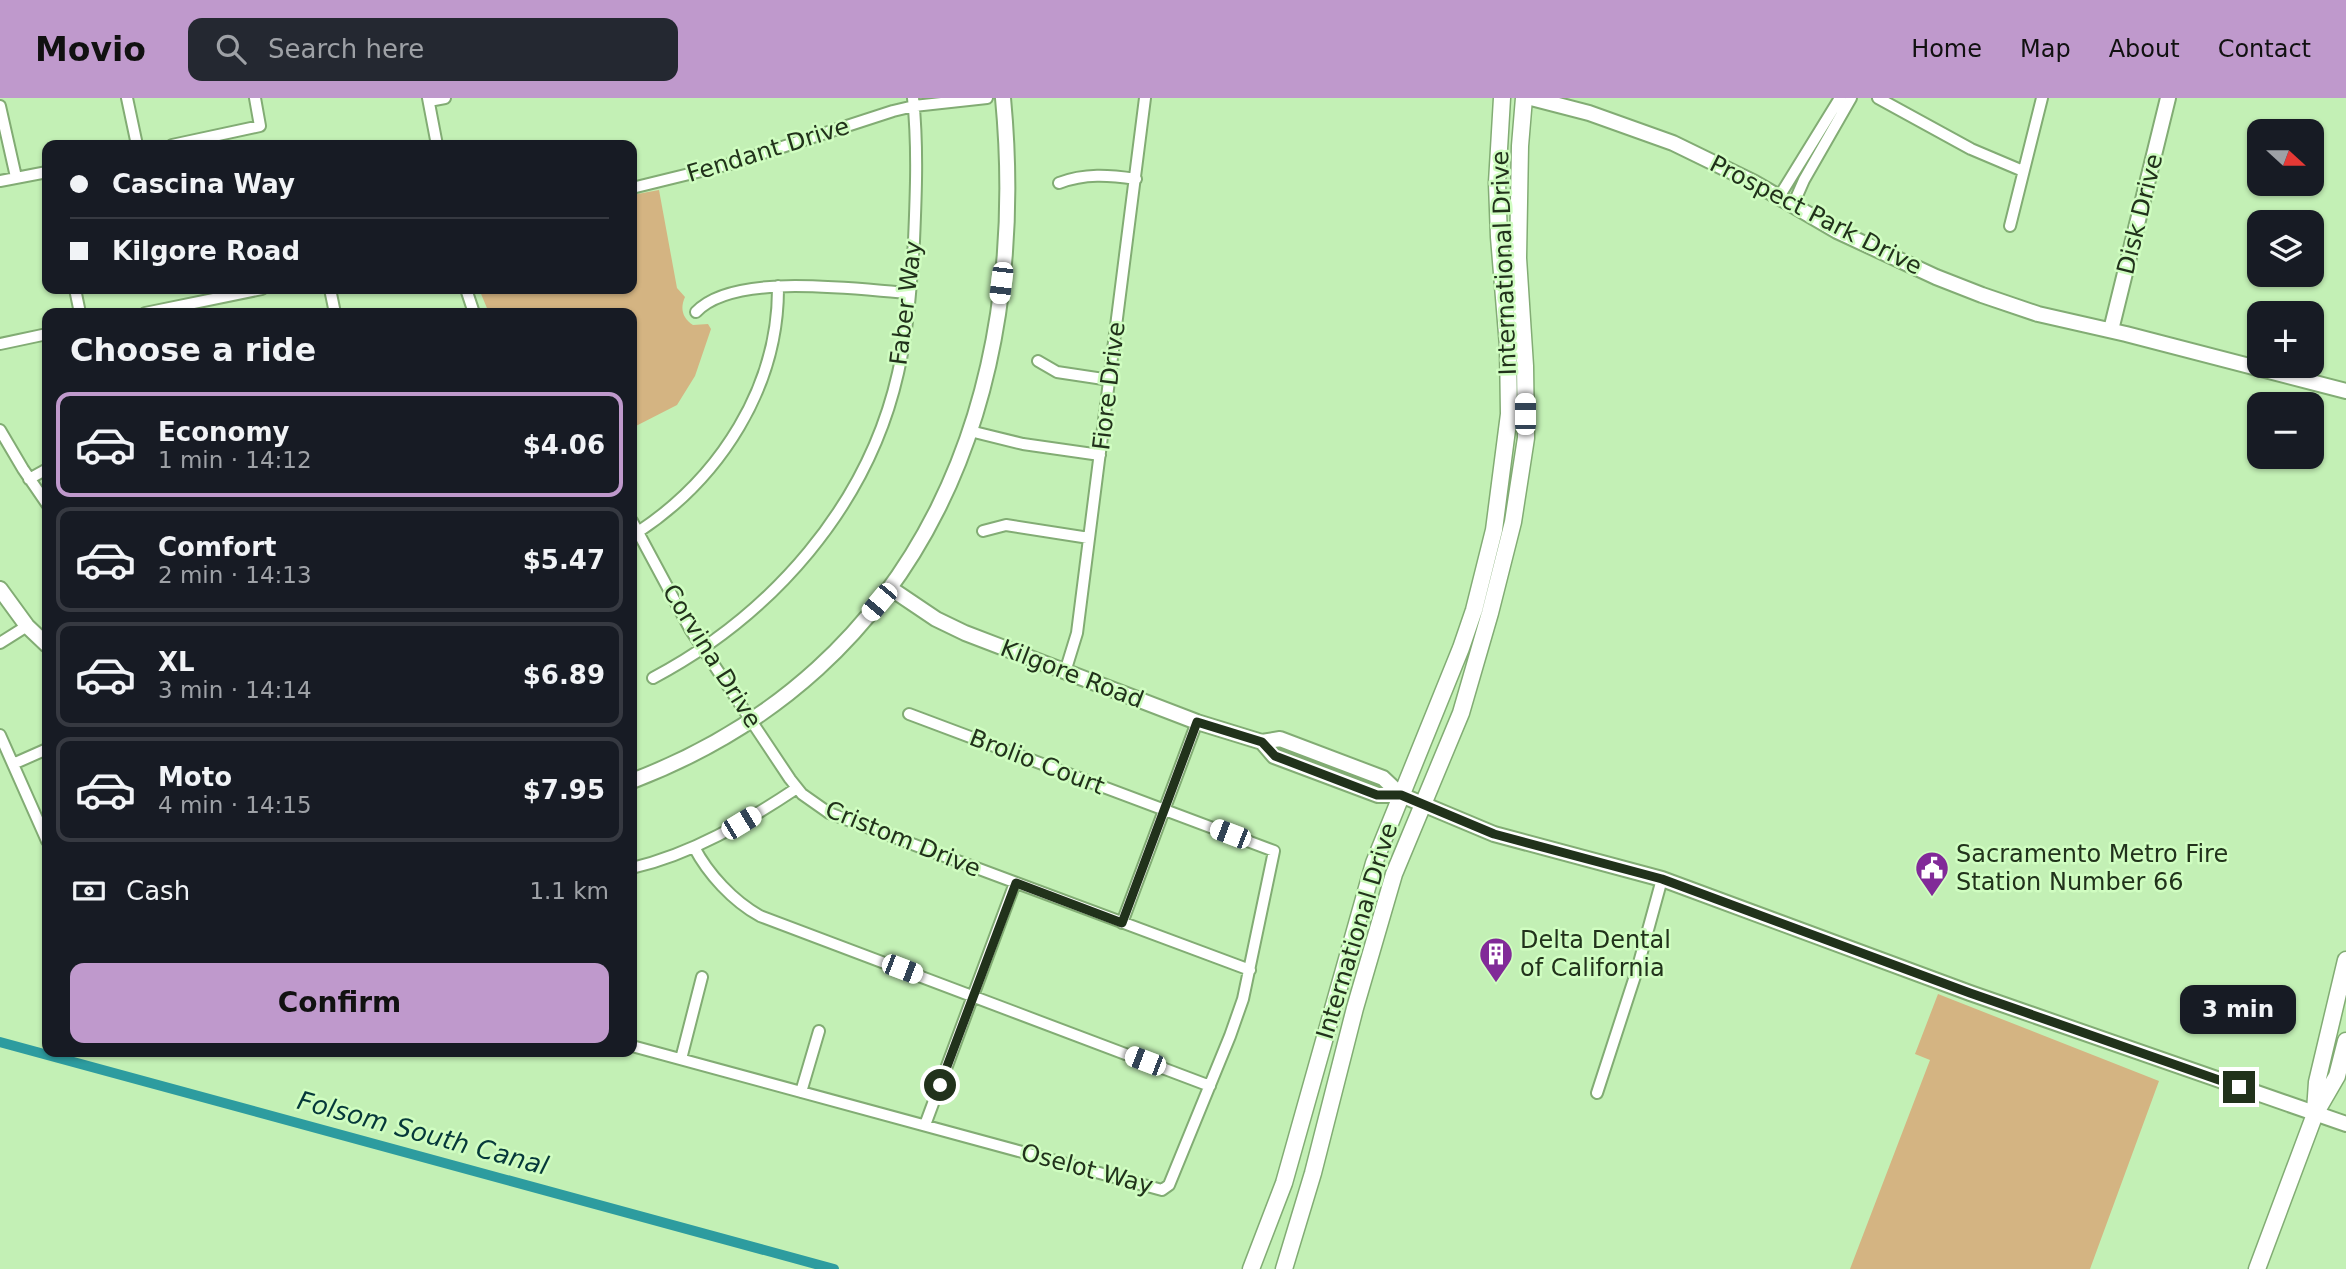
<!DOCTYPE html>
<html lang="en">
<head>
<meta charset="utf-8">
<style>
	body { margin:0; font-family:"DejaVu Sans",sans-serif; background:#242831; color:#f1f3f6; height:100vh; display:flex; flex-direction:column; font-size:26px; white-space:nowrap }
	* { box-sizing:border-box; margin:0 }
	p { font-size:23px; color:#9ea1a6 }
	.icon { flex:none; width:38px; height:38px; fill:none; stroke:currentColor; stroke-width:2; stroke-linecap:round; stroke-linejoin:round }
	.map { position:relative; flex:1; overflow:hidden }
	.details { position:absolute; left:42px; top:210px; width:595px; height:749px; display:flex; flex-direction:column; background:#171b24; border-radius:14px; box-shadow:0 2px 5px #0004 }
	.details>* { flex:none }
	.guide { position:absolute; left:42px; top:42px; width:595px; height:154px; border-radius:14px; box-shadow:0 2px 5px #0004; display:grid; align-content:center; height:154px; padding:0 28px; background:#171b24 }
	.needle { width:46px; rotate:111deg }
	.tools { position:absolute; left:2247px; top:21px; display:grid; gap:14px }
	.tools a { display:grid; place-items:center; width:77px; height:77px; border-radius:14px; background:#171b24; box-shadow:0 2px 5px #0004; font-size:35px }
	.end { position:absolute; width:32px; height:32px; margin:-16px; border:9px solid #21321b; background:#fff; box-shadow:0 0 0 4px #fff }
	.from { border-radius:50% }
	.bubble { position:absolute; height:49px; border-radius:14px; background:#171b24; box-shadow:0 2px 5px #0004; font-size:23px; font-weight:600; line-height:49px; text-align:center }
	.car { position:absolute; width:21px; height:42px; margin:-21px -10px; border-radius:9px; box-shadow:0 0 5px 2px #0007; background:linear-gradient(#fff 24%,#345 0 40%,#fff 0 76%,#345 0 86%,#fff 0) }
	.guide b { display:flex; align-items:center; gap:24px; height:66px; font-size:26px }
	.guide b+b { border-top:2px solid #363941 }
	.guide i { width:18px; height:18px; background:#f1f3f6 }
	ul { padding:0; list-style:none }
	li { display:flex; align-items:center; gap:21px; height:105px; margin:0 14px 10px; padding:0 14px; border:4px solid #363941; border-radius:14px }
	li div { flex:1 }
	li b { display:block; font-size:26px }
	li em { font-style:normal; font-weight:600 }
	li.selected { border-color:#bf99cc }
	li>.icon { width:63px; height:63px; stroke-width:1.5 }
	h2 { padding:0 28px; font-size:32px; line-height:84px }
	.pay { display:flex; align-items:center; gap:18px; height:77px; padding:0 28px; font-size:26px }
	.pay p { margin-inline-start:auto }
	.cta { display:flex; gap:14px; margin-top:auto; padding:14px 28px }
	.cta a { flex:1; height:80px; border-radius:14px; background:#bf99cc; color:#111; font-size:28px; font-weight:600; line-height:80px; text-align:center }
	header { display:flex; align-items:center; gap:42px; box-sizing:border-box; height:98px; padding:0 35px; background:#bf99cc; color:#111 }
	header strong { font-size:33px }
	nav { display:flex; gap:38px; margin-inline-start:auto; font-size:24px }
	.search { width:490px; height:63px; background:#242831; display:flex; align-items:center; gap:18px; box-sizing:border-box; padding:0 24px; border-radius:14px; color:#9ea1a6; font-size:26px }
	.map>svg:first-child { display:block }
	.green { fill:#d4b482 }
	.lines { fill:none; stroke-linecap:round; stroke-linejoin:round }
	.canal { stroke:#2d9c9f; stroke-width:10 }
	.minor-casing { stroke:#82ac74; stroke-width:14 }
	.tertiary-casing { stroke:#82ac74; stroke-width:18 }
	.secondary-casing { stroke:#82ac74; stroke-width:19 }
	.minor { stroke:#fff; stroke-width:10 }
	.tertiary { stroke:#fff; stroke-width:14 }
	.secondary { stroke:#fff; stroke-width:16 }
	.route { stroke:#21321b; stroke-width:9 }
	.labels { text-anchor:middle; stroke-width:5; stroke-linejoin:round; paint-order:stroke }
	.street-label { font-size:24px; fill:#21321b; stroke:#d0fdc1 }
	.poi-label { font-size:24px; fill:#21321b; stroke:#d0fdc1; text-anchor:start }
	.water-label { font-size:26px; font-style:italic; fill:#05383a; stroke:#d0fdc1 }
</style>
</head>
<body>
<header>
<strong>Movio</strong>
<div class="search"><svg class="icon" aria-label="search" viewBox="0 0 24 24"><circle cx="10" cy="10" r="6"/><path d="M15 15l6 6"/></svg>Search here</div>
<nav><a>Home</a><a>Map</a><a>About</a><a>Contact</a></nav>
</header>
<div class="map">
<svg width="2346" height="1171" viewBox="0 0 2346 1171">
	<rect width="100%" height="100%" fill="#c3f0b5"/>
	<path class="green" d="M659,92l18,98 8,9c-5,11 -3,21 8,28l15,-1 3,5 -16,47 -18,29 -45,23v-115h-143l-10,-24h153v-94z
		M1938,896l221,87 -69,188h-240l80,-209 -15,-6z"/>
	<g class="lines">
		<path class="canal" d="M0,944l834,227"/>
		<g class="minor-casing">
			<path id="minor" d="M127,0l10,47
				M428,0l9,47
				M1878,0l93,51 52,22
				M429,3l16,-3
				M0,8l16,71
				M172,47l88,-19 -5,-28
				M0,83l47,-9
				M1059,85c26,-10 50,-8 77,-4
				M632,90l98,-24 163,-53 21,-5 73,-8
				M1779,99l61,-99
				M1793,107l11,-25 47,-82
				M2010,128l32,-128
				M75,191l5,24
				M330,191l5,24
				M466,191l8,24
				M696,214c38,-41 162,-22 214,-19
				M145,215l117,-24
				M0,246l47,-10
				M1038,263l19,11 53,8
				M0,332l23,39 24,35
				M970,333l53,13 77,11
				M29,381l18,-10
				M632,423l58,108 100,150 12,15 27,19 421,157
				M983,433l23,-6 83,13
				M638,434c82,-54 141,-145 140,-246
				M0,545l27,-17
				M1065,574l12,-39 68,-535
				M653,580c119,-63 215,-172 245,-305 10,-43 13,-87 16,-132 2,-47 4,-95 -1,-143
				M0,637l47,106
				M13,666l34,-15
				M694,749c14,27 39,54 66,69l450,170
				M632,770c60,-14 114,-46 165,-80
				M1122,825l75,-201
				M632,948l530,144 7,-5 61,-149 13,-37 31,-148 -365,-137
				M681,961l21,-82
				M801,994l18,-61
				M1597,995l40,-123 25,-91
				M925,1027l90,-242"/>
		</g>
		<g class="tertiary-casing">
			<path id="tertiary" d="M1531,0l58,15 84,30 80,39 84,49 99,46 46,18 56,19 88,20 220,57
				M2111,232l57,-232
				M890,490l46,31 29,14 232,89 65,20 18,-3 103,39 18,17 93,39 168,45 308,114 376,131
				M0,491l27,37 20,19
				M1262,644l12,14 104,39h23
				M632,683c293,-112 399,-387 371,-683"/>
		</g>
		<g class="secondary-casing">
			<path id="secondary" d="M2315,1013l2,-29 29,-122
				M1251,1171l33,-86 90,-320 87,-215 13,-38 20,-80 15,-116 -1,-68 -9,-109 -2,-54 5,-85
				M1284,1171l29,-96 42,-165 39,-134 67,-161 29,-100 23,-91 13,-84 -1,-72 -7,-108 2,-112 4,-48
				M2257,1171l58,-155 22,-38 9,-35"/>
		</g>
		<use href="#minor" class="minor"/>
		<use href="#tertiary" class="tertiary"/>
		<use href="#secondary" class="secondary"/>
	</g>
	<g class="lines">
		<path class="route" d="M940,987l76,-202 106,40 75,-201 65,20 13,14 102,39h24l93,39 168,45 308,114 269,94"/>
	</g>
	<defs>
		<g id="civic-pin" transform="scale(1.75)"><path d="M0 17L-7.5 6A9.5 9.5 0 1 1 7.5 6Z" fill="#812a98" stroke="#d0fdc1"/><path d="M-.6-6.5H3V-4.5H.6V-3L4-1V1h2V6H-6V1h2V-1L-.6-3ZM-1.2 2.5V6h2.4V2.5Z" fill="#fff"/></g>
		<g id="building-pin" transform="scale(1.75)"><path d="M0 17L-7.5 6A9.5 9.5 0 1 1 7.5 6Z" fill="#812a98" stroke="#d0fdc1"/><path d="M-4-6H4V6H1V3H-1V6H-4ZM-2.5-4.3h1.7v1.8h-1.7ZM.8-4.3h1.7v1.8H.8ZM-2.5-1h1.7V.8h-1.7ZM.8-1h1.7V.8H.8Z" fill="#fff"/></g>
	</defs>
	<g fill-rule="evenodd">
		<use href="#civic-pin" x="1932" y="770"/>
		<use href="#building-pin" x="1496" y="856"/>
	</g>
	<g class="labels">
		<g class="street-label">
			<text transform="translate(768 52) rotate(-17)" y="8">Fendant Drive</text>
			<text transform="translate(2140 116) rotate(-76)" y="8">Disk Drive</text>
			<text transform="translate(1816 117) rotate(27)" y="8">Prospect Park Drive</text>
			<text transform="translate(1504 165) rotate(-92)" y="8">International Drive</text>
			<text transform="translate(906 205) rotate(-83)" y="8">Faber Way</text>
			<text transform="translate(1109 288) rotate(-83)" y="8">Fiore Drive</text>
			<text transform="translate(712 558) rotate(58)" y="8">Corvina Drive</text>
			<text transform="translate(1072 576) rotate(21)" y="8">Kilgore Road</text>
			<text transform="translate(1037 664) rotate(21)" y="8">Brolio Court</text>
			<text transform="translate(903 741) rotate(22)" y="8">Cristom Drive</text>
			<text transform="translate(1357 833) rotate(-73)" y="8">International Drive</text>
			<text transform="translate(1087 1071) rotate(15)" y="8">Oselot Way</text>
		</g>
		<g class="poi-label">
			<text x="1956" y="764">Sacramento Metro Fire<tspan x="1956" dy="28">Station Number 66</tspan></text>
			<text x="1520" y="850">Delta Dental<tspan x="1520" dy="28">of California</tspan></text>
		</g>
		<g class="water-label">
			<text transform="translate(423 1035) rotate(15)" y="9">Folsom South Canal</text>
		</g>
	</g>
</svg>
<div class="tools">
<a><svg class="needle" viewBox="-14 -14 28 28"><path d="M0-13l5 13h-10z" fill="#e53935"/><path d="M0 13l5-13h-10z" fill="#9ea1a6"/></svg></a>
<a><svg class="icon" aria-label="layers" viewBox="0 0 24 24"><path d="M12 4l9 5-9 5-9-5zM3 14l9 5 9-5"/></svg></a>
<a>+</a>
<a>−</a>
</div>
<i class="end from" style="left:940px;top:987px"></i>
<i class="end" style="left:2239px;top:989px"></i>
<div class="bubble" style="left:2180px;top:887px;width:116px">3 min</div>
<i class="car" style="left:1001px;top:185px;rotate:187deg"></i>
<i class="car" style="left:1525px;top:316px;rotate:0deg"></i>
<i class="car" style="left:879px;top:504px;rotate:220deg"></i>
<i class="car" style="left:741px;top:725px;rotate:59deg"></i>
<i class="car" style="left:1230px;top:736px;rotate:291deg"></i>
<i class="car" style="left:902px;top:871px;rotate:111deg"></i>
<i class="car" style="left:1145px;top:963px;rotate:291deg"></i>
<div class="guide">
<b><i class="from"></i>Cascina Way</b>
<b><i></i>Kilgore Road</b>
</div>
<section class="details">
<h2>Choose a ride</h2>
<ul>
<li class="selected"><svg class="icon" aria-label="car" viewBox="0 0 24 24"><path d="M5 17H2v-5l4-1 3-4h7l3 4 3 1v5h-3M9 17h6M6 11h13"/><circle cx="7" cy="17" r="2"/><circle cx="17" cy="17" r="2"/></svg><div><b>Economy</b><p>1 min · 14:12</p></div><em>$4.06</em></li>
<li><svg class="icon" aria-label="car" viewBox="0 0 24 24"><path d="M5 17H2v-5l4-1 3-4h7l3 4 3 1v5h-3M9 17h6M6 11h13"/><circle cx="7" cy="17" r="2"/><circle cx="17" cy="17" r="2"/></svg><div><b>Comfort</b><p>2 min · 14:13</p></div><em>$5.47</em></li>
<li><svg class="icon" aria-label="car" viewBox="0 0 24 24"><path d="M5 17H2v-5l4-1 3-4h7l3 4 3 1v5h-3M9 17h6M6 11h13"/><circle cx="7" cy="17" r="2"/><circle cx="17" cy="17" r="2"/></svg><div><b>XL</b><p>3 min · 14:14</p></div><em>$6.89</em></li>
<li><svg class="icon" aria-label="car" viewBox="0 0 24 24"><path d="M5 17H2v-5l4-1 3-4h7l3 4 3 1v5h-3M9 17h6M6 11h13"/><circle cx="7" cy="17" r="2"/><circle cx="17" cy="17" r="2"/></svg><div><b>Moto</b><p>4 min · 14:15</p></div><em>$7.95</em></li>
</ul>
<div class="pay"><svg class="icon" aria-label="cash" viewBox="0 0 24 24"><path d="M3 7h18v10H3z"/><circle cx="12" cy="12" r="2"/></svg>Cash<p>1.1 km</p></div>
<div class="cta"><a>Confirm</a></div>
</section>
</div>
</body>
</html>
